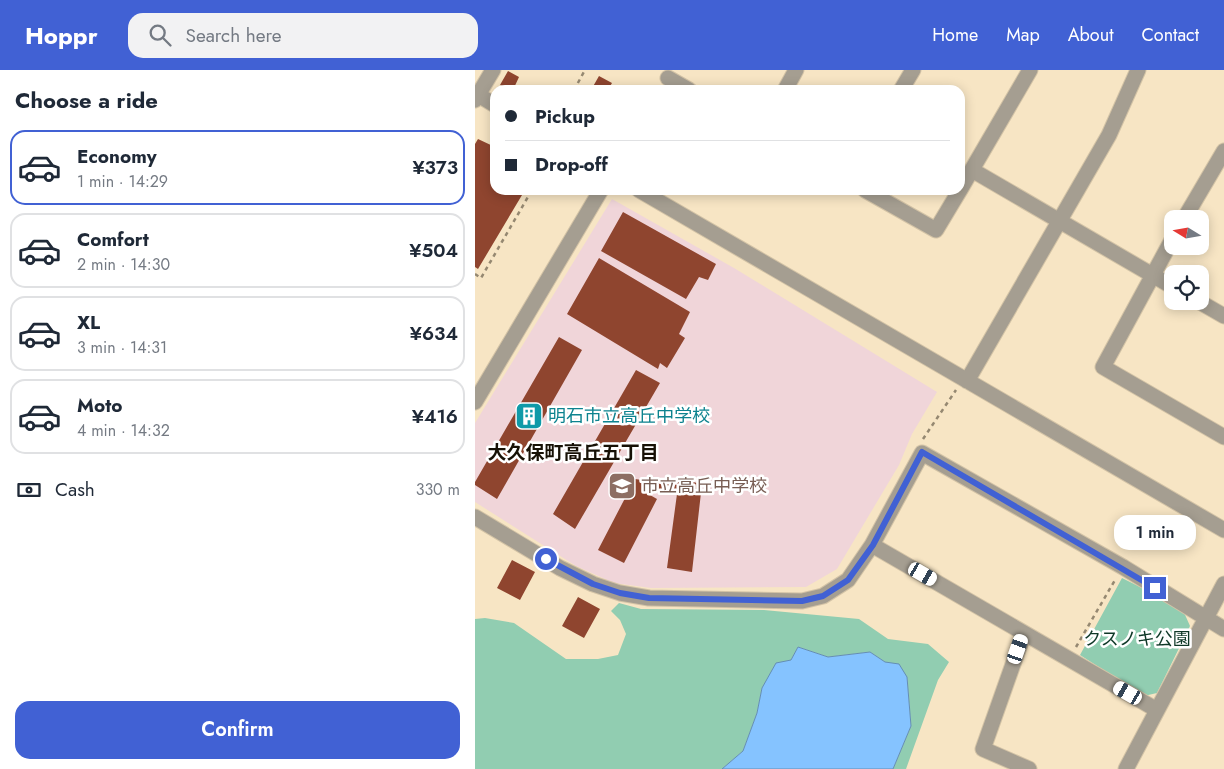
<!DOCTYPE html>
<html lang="en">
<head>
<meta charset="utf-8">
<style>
	body { margin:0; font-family:Jost,"Noto Sans JP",sans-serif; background:#f2f2f3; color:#1f2937; height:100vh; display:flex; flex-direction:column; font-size:19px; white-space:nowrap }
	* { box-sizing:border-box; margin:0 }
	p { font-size:16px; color:#747a83 }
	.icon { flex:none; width:28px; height:28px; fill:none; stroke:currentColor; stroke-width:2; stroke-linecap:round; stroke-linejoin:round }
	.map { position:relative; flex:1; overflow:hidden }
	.drawer { display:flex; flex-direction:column; background:#fff; width:475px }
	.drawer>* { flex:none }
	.hud { position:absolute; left:15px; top:15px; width:475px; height:110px; border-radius:15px; box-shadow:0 2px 12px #0003; display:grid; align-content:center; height:110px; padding:0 15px; background:#fff }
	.needle { width:32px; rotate:281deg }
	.buttons { position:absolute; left:689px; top:140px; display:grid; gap:10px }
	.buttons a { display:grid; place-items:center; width:45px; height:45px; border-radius:10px; background:#fff; box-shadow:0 2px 12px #0003; font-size:25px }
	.end { position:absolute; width:22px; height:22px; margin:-11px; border:6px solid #4161d4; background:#fff; box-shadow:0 0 0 2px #fff }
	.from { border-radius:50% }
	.bubble { position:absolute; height:35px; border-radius:15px; background:#fff; box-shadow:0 2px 12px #0003; font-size:16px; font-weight:600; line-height:35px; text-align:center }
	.car { position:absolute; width:15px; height:30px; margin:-15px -8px; border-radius:6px; box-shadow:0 0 4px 1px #0007; background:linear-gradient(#fff 24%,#345 0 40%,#fff 0 76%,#345 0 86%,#fff 0) }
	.hud b { display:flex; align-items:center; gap:18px; height:48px; font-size:19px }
	.hud b+b { border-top:1px solid #e0e1e3 }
	.hud i { width:12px; height:12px; background:#1f2937 }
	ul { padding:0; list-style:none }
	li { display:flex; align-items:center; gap:15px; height:75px; margin:0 10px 8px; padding:0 5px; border:2px solid #e0e1e3; border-radius:15px }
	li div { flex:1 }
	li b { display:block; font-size:19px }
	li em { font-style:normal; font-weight:600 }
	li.active { border-color:#4161d4 }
	li>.icon { width:45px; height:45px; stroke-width:1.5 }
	h2 { padding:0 15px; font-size:22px; line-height:60px }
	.pay { display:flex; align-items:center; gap:12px; height:55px; padding:0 15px; font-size:19px }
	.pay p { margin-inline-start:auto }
	.primary-button { display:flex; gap:10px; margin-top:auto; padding:10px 15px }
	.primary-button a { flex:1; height:58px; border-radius:15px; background:#4161d4; color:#fff; font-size:20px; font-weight:600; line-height:58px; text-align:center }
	header { display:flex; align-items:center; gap:30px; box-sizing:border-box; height:70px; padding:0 25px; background:#4161d4; color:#fff }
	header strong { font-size:24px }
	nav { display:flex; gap:28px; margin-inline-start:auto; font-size:18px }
	.search { width:350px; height:45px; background:#f2f2f3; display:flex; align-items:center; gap:12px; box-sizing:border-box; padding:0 18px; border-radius:15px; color:#747a83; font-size:19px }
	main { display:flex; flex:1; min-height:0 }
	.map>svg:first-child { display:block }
	.education { fill:#f0d5d9 }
	.green { fill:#91cdb1 }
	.water { fill:#85c3ff; stroke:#648eb4 }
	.building { fill:#8f452f }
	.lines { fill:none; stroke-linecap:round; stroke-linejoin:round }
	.minor-casing { stroke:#d3c3a6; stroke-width:17 }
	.path { stroke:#958871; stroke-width:2.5; stroke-dasharray:4 4; stroke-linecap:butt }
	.minor { stroke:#a59e91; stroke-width:15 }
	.route { stroke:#4161d4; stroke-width:6 }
	.labels { text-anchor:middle; stroke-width:5; stroke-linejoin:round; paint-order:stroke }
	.culture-label { font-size:18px; fill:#0d838f; stroke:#fff; text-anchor:start }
	.education-label { font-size:18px; fill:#785e54; stroke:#fff; text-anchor:start }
	.park-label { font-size:18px; fill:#0e3827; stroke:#fff }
	.neighbourhood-label { font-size:19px; font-weight:bold; fill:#171106; stroke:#fff }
</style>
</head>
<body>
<header>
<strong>Hoppr</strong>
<div class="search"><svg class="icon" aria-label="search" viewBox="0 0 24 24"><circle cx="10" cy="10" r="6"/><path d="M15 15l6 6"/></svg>Search here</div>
<nav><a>Home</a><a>Map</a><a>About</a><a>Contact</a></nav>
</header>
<main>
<section class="drawer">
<h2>Choose a ride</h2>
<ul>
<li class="active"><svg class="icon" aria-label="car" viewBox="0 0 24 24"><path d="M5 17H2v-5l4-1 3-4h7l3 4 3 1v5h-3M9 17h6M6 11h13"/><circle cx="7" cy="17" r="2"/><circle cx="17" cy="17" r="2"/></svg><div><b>Economy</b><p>1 min · 14:29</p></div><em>¥373</em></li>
<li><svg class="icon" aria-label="car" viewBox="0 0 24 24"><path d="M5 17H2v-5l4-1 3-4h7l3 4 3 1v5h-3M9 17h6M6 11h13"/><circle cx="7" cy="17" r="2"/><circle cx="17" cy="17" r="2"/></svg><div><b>Comfort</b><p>2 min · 14:30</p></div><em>¥504</em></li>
<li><svg class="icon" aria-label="car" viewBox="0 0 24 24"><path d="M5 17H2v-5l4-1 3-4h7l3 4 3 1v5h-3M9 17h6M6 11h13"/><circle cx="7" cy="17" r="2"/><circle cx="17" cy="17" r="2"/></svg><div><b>XL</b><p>3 min · 14:31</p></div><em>¥634</em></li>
<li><svg class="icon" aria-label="car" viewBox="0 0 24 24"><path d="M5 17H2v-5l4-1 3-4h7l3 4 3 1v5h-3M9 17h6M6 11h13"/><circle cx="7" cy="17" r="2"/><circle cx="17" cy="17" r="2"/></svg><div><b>Moto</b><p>4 min · 14:32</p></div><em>¥416</em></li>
</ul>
<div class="pay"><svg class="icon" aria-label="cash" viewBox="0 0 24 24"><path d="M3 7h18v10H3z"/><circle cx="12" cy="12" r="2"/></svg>Cash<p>330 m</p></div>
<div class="primary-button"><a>Confirm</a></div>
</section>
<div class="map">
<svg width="749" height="699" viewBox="0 0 749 699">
	<rect width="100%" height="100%" fill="#f7e5c4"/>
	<path class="education" d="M137,129l122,69 203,124 -25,42 -13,31 -62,104 -31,18 -155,1 -37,-5 -38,-17 -101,-64v-79z"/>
	<path class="green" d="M647,508l60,30 8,18 -33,67 -13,3 -64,-41z
		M144,533l22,6 123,1 95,9 29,20 40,5 21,18 -11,18 -32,89h-13l18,-43 -4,-49 -37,-25 -42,5 -30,-10 -7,13 -29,28 -5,25 -14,38 -21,18h-247v-150l10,-1 29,5 52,36h32l20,-4 8,-21 -6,-14 -9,-9z"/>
	<path class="water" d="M323,577l30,10 42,-5 15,10 14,2 8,13 4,49 -18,43h-171l21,-18 14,-38 5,-25 14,-25 15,-3z"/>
	<path class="building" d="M33,1l11,6 -6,13 -13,-5z
		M124,6l13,7 -4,7h-17z
		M3,69l17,8v43h30l-47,79 -3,-2v-123z
		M148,142l93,52 -8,16 -9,-3 -13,22 -85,-48z
		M124,188l91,54 -11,22 6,4 -18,30 -7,-5 -2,6 -91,-55z
		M84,267l23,13 -85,149 -22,-14v-3z
		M161,300l24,13 -85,146 -22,-15z
		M160,409l42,6 1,-6 24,5 -10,88 -25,-4 10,-74 -34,-3 14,8 -33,64 -26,-13z
		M37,490l23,12 -15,28 -23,-12z
		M103,527l22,12 -16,29 -22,-12z"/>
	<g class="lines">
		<g class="minor-casing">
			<path id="minor" d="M193,8l21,12
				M310,20l11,-20
				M426,20l12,-20
				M0,23l20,12
				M0,30l18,-30
				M497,100l201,117
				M164,120l585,340
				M390,120l71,40 24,-40
				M485,120l70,-120
				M709,149l40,-68
				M698,168l-70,129 121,70
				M723,231l26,15
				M492,311l142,-246 29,-65
				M0,332l126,-212
				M0,447l85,51 33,16 27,9 29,5 153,3 21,-5 25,-16 24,-35 50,-92 201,114 101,62
				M397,475l285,165
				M549,563l-41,116 46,20
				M651,699l98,-185"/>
		</g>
		<path class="path" d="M99,20l11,-20
			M0,204l6,4 51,-88
			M448,369l33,-49
			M601,577l39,-67"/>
		<use href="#minor" class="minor"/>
	</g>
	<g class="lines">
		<path class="route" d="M71,489l47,25 27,9 29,5 153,3 21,-5 25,-16 25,-35 49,-93 233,136"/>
	</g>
	<defs>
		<g id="building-square" transform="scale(1.4375)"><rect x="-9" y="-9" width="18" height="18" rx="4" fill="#0f9aa8" stroke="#fff"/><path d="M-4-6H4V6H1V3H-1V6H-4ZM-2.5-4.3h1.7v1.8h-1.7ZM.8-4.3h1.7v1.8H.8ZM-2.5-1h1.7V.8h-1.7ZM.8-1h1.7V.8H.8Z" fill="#fff"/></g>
		<g id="school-square" transform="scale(1.4375)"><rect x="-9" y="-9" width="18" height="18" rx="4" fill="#8d6e63" stroke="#fff"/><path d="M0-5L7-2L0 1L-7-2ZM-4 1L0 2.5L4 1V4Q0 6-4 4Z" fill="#fff"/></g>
	</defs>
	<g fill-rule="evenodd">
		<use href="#building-square" x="54" y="346"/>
		<use href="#school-square" x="147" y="416"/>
	</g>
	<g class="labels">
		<g class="culture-label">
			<text x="73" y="352">明石市立高丘中学校</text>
		</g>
		<g class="education-label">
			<text x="166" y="422">市立高丘中学校</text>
		</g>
		<g class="park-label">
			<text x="662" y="575">クスノキ公園</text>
		</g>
		<g class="neighbourhood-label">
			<text x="98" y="389">大久保町高丘五丁目</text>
		</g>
	</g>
</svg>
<div class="buttons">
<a><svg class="needle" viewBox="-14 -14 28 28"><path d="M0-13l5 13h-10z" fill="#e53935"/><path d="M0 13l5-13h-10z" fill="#747a83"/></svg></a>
<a><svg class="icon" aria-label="locate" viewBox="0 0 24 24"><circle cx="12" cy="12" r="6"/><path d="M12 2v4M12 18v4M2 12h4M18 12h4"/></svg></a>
</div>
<i class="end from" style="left:71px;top:489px"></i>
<i class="end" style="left:680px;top:518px"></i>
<div class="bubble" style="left:639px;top:445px;width:82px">1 min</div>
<i class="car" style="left:448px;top:504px;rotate:120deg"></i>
<i class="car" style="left:543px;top:579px;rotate:19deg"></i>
<i class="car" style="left:653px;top:623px;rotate:300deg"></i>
<div class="hud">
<b><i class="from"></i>Pickup</b>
<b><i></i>Drop-off</b>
</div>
</div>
</main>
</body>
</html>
